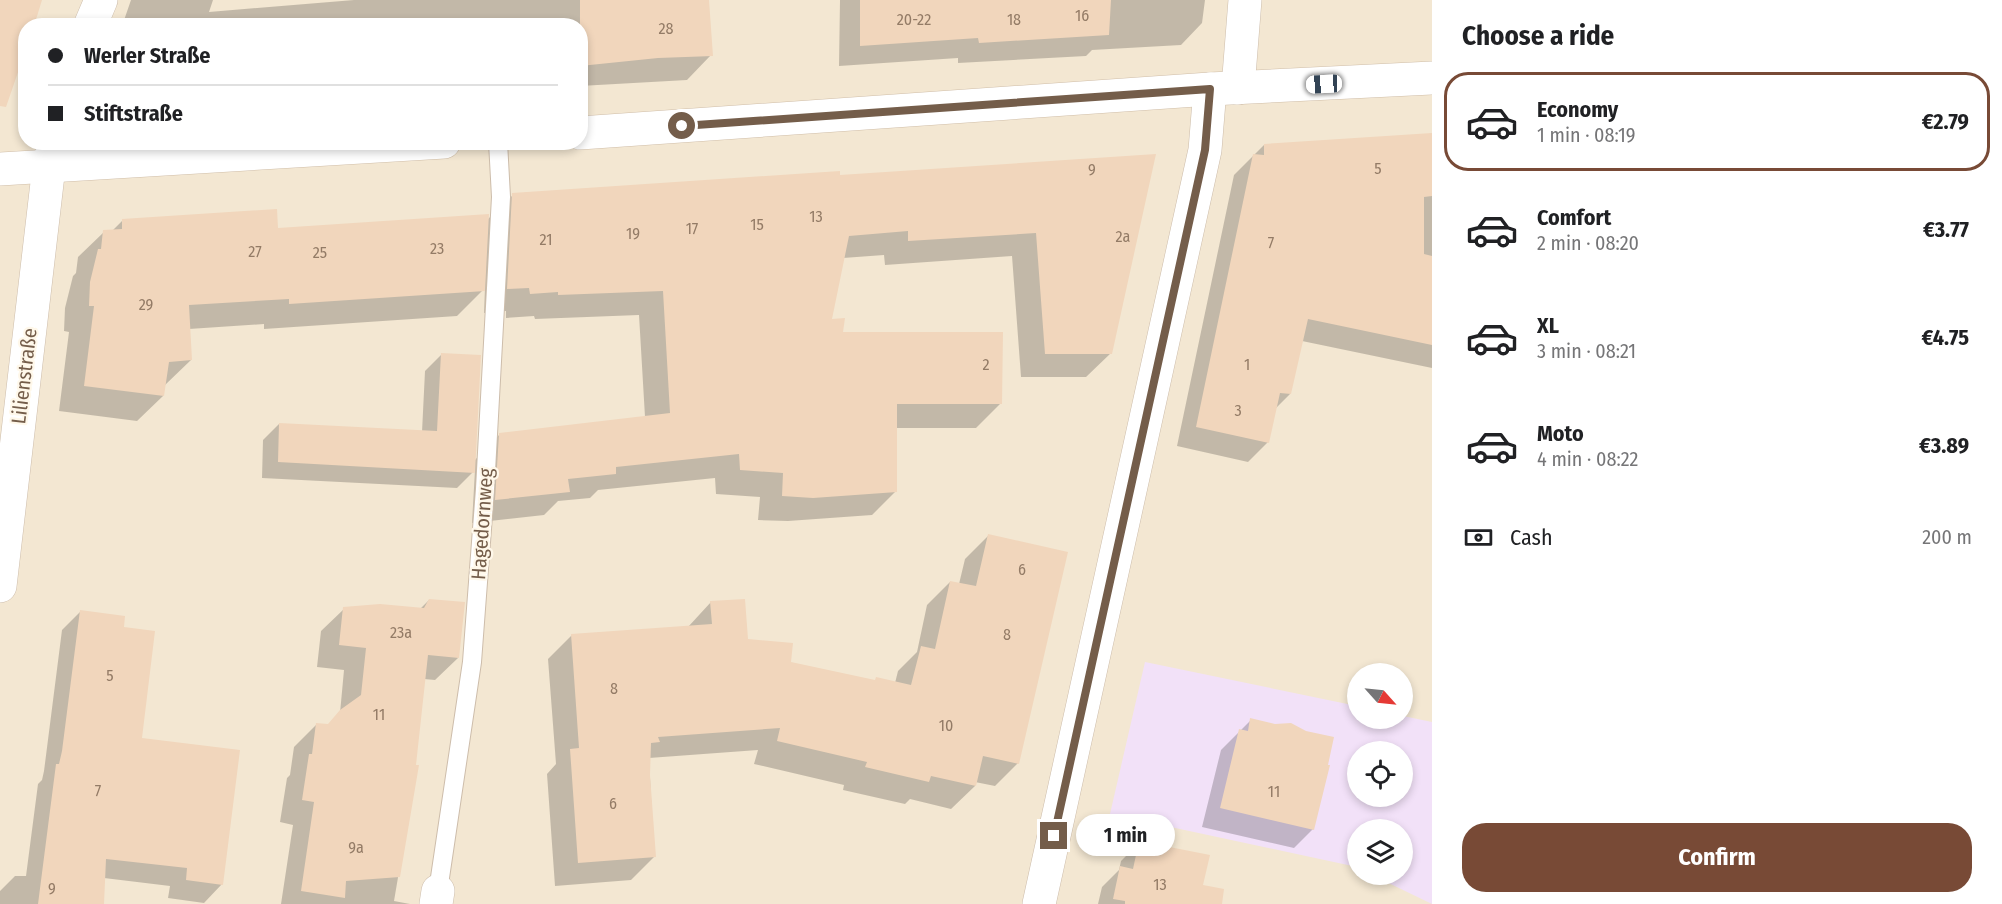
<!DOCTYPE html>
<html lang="en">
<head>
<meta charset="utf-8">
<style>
	body { margin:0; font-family:"Fira Sans Condensed",sans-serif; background:#f2f2f2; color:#202124; height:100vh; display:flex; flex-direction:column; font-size:22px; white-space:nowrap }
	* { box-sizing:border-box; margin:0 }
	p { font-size:20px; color:#757577 }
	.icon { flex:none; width:33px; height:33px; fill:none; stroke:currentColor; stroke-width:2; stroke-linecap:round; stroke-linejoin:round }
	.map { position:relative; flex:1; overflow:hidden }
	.side { display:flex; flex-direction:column; background:#fff; width:570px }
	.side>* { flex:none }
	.hud { position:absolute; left:18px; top:18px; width:570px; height:132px; border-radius:24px; box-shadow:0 3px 9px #0003; display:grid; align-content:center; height:132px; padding:0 30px; background:#fff }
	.needle { width:39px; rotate:117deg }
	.buttons { position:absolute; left:1347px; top:663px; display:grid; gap:12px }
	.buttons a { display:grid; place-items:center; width:66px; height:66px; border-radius:50%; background:#fff; box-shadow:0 3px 9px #0003; font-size:30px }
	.end { position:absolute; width:27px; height:27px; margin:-14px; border:8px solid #745d4a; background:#fff; box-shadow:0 0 0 3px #fff }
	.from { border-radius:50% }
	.bubble { position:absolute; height:42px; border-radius:21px; background:#fff; box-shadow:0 3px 9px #0003; font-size:20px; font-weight:700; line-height:42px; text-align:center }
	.car { position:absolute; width:18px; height:36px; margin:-18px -9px; border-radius:8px; box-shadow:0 0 4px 2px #0007; background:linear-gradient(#fff 24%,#345 0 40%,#fff 0 76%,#345 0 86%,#fff 0) }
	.hud b { display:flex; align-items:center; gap:21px; height:57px; font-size:22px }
	.hud b+b { border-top:2px solid #e0e0e0 }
	.hud i { width:15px; height:15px; background:#202124 }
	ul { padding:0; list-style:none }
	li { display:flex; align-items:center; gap:18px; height:99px; margin:0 12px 9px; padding:0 18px; border:3px solid transparent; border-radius:24px }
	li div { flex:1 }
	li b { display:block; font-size:22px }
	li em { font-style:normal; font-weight:700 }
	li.current { border-color:#784a36 }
	li>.icon { width:54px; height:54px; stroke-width:1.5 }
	h2 { padding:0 30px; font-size:27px; line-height:72px }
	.pay { display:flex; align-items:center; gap:15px; height:66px; padding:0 30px; font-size:22px }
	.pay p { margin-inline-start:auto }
	.button { display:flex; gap:12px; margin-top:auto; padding:12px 30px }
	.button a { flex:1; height:69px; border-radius:24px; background:#784a36; color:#fff; font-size:24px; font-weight:700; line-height:69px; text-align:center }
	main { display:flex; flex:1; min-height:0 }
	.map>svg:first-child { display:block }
	.residential { fill:#f3e7d2; fill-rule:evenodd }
	.education { fill:#f2e1f8; fill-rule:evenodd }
	.shadow { fill:#0003 }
	.building { fill:#f1d6bc }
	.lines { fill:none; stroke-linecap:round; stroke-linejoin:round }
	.service-casing { stroke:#cdbdab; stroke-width:20 }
	.minor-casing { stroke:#cdbdab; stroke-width:34 }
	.secondary-casing { stroke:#d0bea8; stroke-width:34 }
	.service { stroke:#fff; stroke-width:18 }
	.minor { stroke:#fff; stroke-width:33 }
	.secondary { stroke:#fff; stroke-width:33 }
	.route { stroke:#745d4a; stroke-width:8 }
	.labels { text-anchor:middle; stroke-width:4.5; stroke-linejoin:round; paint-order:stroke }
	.number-label { font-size:16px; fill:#937b66 }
	.street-label { font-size:20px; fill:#745d4a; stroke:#fff8ea }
</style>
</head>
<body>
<main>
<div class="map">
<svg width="1432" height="904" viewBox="0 0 1432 904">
	<rect width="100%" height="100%" fill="#fcf5e4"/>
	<path class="residential" d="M0,0h1432v904h-1432zM26,26h554v116h-554zM1358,674h44v44h-44zM1358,752h44v44h-44zM1358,830h44v44h-44z"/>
	<path class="education" d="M1145,662l212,44 1,12h44l1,-2 29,6v182l-60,-29 30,-1v-44h-44l-1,37 -247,-53zM1358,752h44v44h-44z"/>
	<path class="shadow" d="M131,0h82l-4,12 145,-12h353l4,55 -24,25 -107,6v-60h-458z
		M840,0h365l-3,23 -21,22 -89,5 -6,6 -128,7v-5l-119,8z
		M1432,134v234l-130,-27 -12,53 -15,15 -7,33 -20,20 -71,-16 57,-271 30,-30z
		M1154,155l-43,198 -25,24h-65l-9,-121 -127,9 -1,-10 -41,3 -13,63 11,13 159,70 -24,24h-80v63l-24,24 -84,6 -30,-1 2,-23 -44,-3 -1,-16 -117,12 -8,8 -32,3 -14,14 -72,8 3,-53 -18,18 -195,-10 1,-38 16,-16 143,8 3,-61 16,-16 33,106 26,-27 145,-17 -6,-102 -104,4 -1,-3 -28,2v-7l-22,2 1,-25 -28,28 -193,13v-5l-75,5 2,31 -26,25 -2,11 -26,25 -78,-10 10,-79 -5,-1 1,-23 8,-32 3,-3 2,-16 26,-25 8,-1 10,-10 155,9 210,-10 26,-25 325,-18z
		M988,536l30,227 -23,23 -20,-4v4l-24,23 -41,-10 -5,5 -62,-14 1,-5 -90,-21 4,-14 -109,8 5,99 -23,23 -76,6 -8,-112 9,-10 -8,-105 24,-24 116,-8 23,-25 36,39 43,22 84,19 21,1 3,-12 19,-19 10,-47 23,-23 9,2 6,-25z
		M429,600l29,58 -23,22 -11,-1 -10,87h3l-23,135 16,3h-129l12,-79 -13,-3 7,-44 3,-3 4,-28 22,-22 11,1 13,-13 4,-43 -27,-3 4,-36 23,-22h76z
		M80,612l43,16 17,111 82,145 -18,19 -36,-5 2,-12 -66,-8 -2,26h-102v-13l15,-15h11l12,-92 4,-4 2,-9 18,-141z
		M1251,720l54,12 8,97 -19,19 -92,-21 19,-77z
		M1140,842l57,62h-99l4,-17 17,-17 2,-9z"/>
	<path class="building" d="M0,0h42l-8,26h-8v23l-20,58 -6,-1z
		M580,0h129l4,56 -55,2 -78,8z
		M860,0h251l-2,35 -130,8 -1,-5 -118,8z
		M1432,133v63l-8,1v57l8,2v89l-124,-26 -17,75 -11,-1 -11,50 -73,-16 57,-273 11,1v-11z
		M1156,154l-44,200h-67l-9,-121 -128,8v-10l-59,5 -17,83 13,-1 -2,14h160l-1,72h-105v88l-84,6 -31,-2 1,-23 -43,-3 -1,-16 -123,13v7l-48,5 2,13 -75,8 4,-67 171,-20 -7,-122 -105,4v-3l-28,2 -1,-6 -22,1 5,-96 328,-22v4z
		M277,209l1,19 211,-14 -4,77 -196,13v-5l-100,6 3,55 -23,2 -5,34 -80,-10 10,-80h-5l1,-24 8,-33h3l2,-19 19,-1v-10z
		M441,353l40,2 -6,118 -197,-11 1,-39 158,8z
		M988,534l80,18 -49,212 -36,-8 -7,30 -45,-10 -2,6 -64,-15 2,-5 -90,-21 3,-13 -122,9 2,5 -9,1 -1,32 6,82 -78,6 -8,-114 9,-1 -8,-114 141,-10 -2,-23 35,-2 3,40 45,4 -2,19 84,18 1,-3 35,8 10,-39 14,3 15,-68 26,5z
		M429,599l36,3 -6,56 -31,-3 -12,110h3l-19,112 -54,4 -1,17 -44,-7 13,-89 -12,-2 7,-46h3l4,-31 12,1 12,-14 21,-15 5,-47 -27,-3 4,-38 37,-3 44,4z
		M80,610l45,6 -1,11 31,4 -13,107 98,12 -17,135 -37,-5 1,-12 -81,-9 -2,45h-66l18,-140h3l3,-13z
		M1250,718l25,6 16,-1 15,8 28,6 -6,28h2l-16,65 -94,-22 19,-79 9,2z
		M1139,841l71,14 -7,30 21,4 -2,15h-97v-3l-12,-2 7,-33 13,3z"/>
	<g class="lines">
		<g class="service-casing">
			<path id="service" d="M438,891l34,-229 13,-173 16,-292 -3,-55"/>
		</g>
		<g class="minor-casing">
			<path id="minor" d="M90,26l11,-26
				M1238,88l7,-88
				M0,586l49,-420 5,-24
				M436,904l2,-13
				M1039,904l166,-754 5,-61"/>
		</g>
		<g class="secondary-casing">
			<path id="secondary" d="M580,133l630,-44 222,-11
				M0,169l444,-27"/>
		</g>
		<use href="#service" class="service"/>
		<use href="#minor" class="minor"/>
		<use href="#secondary" class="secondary"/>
	</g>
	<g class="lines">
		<path class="route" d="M682,126l528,-37 -5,61 -151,686"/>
	</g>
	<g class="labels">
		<g class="number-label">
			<text x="1082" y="21">16</text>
			<text x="914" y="25">20-22</text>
			<text x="1014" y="25">18</text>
			<text x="666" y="34">28</text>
			<text x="1378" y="174">5</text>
			<text x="1092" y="175">9</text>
			<text x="816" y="222">13</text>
			<text x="757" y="230">15</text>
			<text x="692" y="234">17</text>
			<text x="633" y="239">19</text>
			<text x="1123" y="242">2a</text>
			<text x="546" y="245">21</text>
			<text x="1271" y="248">7</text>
			<text x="437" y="254">23</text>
			<text x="255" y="257">27</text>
			<text x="320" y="258">25</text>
			<text x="146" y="310">29</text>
			<text x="986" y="370">2</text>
			<text x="1247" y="370">1</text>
			<text x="1238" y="416">3</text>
			<text x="1022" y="575">6</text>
			<text x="401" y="638">23a</text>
			<text x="1007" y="640">8</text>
			<text x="110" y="681">5</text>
			<text x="614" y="694">8</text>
			<text x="379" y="720">11</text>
			<text x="946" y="731">10</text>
			<text x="98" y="796">7</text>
			<text x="1274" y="797">11</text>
			<text x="613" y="809">6</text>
			<text x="356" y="853">9a</text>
			<text x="1160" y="890">13</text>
			<text x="52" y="894">9</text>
		</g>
		<g class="street-label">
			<text transform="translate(24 376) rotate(-83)" y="7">Lilienstraße</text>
			<text transform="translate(482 524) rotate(-86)" y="7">Hagedornweg</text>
		</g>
	</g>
</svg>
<div class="buttons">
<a><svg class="needle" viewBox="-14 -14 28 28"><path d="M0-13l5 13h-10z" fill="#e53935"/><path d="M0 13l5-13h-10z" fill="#757577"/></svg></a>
<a><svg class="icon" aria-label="locate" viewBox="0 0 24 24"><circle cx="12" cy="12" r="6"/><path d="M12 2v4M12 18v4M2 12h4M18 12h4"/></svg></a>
<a><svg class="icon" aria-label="layers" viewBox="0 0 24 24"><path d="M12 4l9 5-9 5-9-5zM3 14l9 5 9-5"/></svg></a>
</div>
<i class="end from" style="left:682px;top:126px"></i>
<i class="end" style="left:1054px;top:836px"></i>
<div class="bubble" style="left:1076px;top:814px;width:99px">1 min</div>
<i class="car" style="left:1324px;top:84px;rotate:267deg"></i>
<div class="hud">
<b><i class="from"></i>Werler Straße</b>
<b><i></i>Stiftstraße</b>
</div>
</div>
<section class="side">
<h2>Choose a ride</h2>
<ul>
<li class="current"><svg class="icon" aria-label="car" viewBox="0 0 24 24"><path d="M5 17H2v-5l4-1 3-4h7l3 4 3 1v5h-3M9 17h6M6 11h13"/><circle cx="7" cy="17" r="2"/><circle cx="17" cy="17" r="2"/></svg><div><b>Economy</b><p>1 min · 08:19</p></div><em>€2.79</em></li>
<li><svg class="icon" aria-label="car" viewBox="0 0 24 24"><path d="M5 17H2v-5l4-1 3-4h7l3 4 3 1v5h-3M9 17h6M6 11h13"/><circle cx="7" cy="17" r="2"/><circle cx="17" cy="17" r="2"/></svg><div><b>Comfort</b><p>2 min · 08:20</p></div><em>€3.77</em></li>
<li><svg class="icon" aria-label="car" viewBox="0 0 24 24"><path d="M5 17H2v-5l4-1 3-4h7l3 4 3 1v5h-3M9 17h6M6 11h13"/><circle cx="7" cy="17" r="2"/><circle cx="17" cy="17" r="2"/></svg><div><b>XL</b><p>3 min · 08:21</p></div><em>€4.75</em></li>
<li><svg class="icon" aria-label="car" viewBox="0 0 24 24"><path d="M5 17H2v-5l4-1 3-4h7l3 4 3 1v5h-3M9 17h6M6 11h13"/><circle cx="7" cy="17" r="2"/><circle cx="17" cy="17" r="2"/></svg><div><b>Moto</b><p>4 min · 08:22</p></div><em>€3.89</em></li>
</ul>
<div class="pay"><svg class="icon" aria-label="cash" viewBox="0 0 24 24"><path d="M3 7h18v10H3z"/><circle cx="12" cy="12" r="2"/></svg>Cash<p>200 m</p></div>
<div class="button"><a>Confirm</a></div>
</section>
</main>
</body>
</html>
